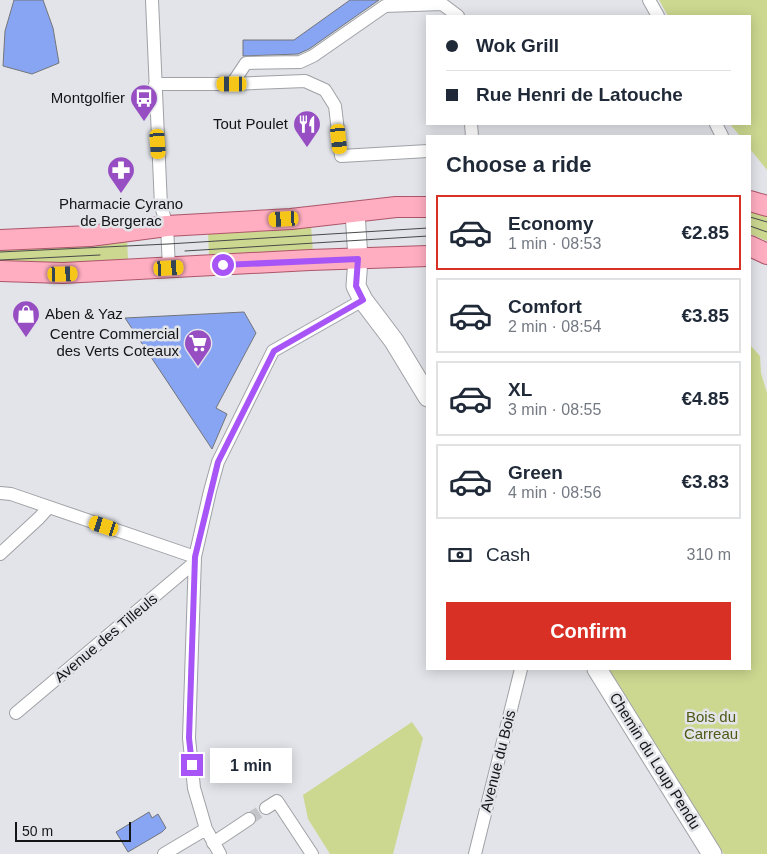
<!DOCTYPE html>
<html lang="en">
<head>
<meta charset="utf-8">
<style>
	body { margin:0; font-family:Helvetica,sans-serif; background:#f2f2f3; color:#1f2937; height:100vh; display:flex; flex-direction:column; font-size:19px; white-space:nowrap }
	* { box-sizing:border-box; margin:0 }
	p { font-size:16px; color:#747a83 }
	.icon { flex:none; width:28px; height:28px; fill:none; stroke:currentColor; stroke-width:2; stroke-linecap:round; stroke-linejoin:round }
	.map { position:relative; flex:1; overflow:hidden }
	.side { position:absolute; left:426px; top:135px; width:325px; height:535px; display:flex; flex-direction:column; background:#fff; border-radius:0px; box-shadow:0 2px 12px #0003 }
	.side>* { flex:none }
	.banner { position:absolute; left:426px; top:15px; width:325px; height:110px; border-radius:0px; box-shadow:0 2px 12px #0003; display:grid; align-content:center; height:110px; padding:0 20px; background:#fff }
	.scale { position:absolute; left:15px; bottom:12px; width:116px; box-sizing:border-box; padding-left:5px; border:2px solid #141516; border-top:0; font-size:14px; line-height:18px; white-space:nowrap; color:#141516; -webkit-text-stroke:4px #e2e4e9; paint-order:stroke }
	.end { position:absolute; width:22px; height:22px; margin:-11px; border:6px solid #a855f7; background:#fff; box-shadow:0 0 0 2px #fff }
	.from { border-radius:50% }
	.bubble { position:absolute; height:35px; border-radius:0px; background:#fff; box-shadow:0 2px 12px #0003; font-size:16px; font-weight:700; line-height:35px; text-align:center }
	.car { position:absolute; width:15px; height:30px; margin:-15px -8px; border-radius:6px; box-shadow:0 0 4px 1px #0007; background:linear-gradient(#f5c518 24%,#345 0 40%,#f5c518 0 76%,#345 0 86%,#f5c518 0) }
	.banner b { display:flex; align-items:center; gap:18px; height:48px; font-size:19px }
	.banner b+b { border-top:1px solid #e0e1e3 }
	.banner i { width:12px; height:12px; background:#1f2937 }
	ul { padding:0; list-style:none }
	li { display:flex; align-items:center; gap:15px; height:75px; margin:0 10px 8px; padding:0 10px; border:2px solid #e0e1e3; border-radius:0px }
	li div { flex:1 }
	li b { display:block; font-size:19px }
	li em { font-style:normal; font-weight:700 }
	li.selected { border-color:#d93025 }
	li>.icon { width:45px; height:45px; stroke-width:1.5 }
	h2 { padding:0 20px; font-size:22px; line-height:60px }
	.pay { display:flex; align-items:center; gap:12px; height:55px; padding:0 20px; font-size:19px }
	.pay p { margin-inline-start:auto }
	.cta { display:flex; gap:10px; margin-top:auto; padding:10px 20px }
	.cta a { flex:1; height:58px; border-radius:0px; background:#d93025; color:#fff; font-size:20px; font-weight:700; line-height:58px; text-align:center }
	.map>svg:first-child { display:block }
	.green { fill:#ccd890 }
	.building { fill:#87a5f3; stroke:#737579 }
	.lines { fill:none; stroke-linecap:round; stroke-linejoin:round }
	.minor-tunnel { stroke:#c3c5c9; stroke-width:12; stroke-dasharray:12 6; stroke-linecap:butt }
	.minor-casing { stroke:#9fa1a5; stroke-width:14 }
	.secondary-casing { stroke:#9fa1a5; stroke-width:21 }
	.primary-casing { stroke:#ad556a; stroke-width:22 }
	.minor { stroke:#fff; stroke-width:12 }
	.secondary { stroke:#fff; stroke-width:19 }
	.primary { stroke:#ffaec1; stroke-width:20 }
	.tram { stroke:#48494b; stroke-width:1 }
	.route { stroke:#a855f7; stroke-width:6 }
	.labels { text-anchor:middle; stroke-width:5; stroke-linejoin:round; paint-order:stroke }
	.poi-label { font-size:15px; fill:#141516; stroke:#e2e4e9; text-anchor:end }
	.street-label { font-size:15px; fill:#141516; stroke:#e2e4e9 }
	.park-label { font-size:15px; fill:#525916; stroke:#e2e4e9 }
</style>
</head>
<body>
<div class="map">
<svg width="767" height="854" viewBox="0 0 767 854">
	<rect width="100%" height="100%" fill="#e2e4e9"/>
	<path class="green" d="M659,0h108v170l-17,-21v-13h-10l-10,-12h20v-108h-82z
		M750,208l17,5v28l-17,-7z
		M311,226l2,26 -104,5 -1,-26z
		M127,238l1,23 -128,6v-21z
		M751,346l9,10 1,17 6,20v461h-43l-115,-185h141z
		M412,722l11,16 -30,116h-63l-22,-35 -5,-24z"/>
	<path class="building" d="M14,0h29l10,28 6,35 -27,11 -29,-8 2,-35z
		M350,0h29l-70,49 -11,5 -55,2v-16h51z
		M244,312l12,21 -40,75 11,6 -15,35 -87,-131z
		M149,812l3,6 6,-4 8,14 -4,4 -34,20 -12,-20z"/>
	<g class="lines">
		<path class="minor-tunnel" d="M249,819l17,-11"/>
		<g class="minor-casing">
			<path id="minor" d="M152,0l9,206 6,20 2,42
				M649,0l9,16
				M155,84h77l73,-3 20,9 10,16 6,50 87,-5
				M232,84l14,-21 54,-1 13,-6 72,-50 57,-2 16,12
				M471,124l1,12
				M716,124l6,12
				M0,493l11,1 184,63
				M0,554l39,-36 10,-11
				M16,713l179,-151
				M266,808l11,-7 35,53
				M213,843l36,-24
				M164,854l42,-25
				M220,854l-14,-25 -12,-41 -5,-50 6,-181 15,-66 8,-29 55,-111 90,-51
				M475,854l46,-185"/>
		</g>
		<g class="secondary-casing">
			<path id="secondary" d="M355,212l3,47 -2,27 7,14 31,41 34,56
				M597,669l115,185"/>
		</g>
		<g class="primary-casing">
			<path id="primary" d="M750,201l17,5
				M0,240l90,-4 77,-10 124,-7 105,-12h32
				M750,246l17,8
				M0,271l63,2 247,-13 118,-4"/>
		</g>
		<use href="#minor" class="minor"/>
		<use href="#secondary" class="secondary"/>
		<use href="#primary" class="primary"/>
		<path class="tram" d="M750,217l17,5
			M750,226l17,6
			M185,251l243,-15
			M0,252l168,-8 260,-16
			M0,260l100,-5"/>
	</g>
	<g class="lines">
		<path class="route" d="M192,765l-3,-27 6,-181 23,-95 56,-111 89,-51 -7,-14 2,-27 -135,6"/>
	</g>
	<defs>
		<g id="bus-pin" transform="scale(1.4375)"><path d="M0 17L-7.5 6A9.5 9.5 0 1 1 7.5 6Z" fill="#964ec2" stroke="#e2e4e9"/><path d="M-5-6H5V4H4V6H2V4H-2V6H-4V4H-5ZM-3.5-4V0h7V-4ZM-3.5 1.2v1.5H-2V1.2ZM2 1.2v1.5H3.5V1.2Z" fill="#fff"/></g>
		<g id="restaurant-pin" transform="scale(1.4375)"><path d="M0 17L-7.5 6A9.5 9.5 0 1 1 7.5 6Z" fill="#964ec2" stroke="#e2e4e9"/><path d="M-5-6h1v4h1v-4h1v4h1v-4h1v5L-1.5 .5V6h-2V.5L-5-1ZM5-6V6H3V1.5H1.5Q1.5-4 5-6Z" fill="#fff"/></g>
		<g id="pharmacy-pin" transform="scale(1.4375)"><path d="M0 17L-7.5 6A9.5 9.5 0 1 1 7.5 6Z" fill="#964ec2" stroke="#e2e4e9"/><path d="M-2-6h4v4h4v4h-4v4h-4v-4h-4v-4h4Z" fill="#fff"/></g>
		<g id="shop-pin" transform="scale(1.4375)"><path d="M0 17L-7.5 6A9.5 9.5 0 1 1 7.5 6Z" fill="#964ec2" stroke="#e2e4e9"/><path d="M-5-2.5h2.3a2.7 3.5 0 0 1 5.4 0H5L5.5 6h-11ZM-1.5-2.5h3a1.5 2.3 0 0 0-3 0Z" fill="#fff"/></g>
		<g id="supermarket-pin" transform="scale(1.4375)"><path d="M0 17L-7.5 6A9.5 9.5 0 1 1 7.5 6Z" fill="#964ec2" stroke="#e2e4e9"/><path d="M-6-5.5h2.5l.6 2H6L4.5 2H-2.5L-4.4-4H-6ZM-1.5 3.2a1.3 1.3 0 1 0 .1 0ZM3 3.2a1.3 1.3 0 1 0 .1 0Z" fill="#fff"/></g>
	</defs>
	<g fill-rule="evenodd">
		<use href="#bus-pin" x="144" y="98"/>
		<use href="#restaurant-pin" x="307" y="124"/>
		<use href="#pharmacy-pin" x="121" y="170"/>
		<use href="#shop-pin" x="26" y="314"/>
		<use href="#supermarket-pin" x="198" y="343"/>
	</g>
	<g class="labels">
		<g class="poi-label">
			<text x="125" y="103">Montgolfier</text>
			<text x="288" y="129">Tout Poulet</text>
			<text x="121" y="209" text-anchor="middle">Pharmacie Cyrano<tspan x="121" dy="17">de Bergerac</tspan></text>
			<text x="45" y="319" text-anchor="start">Aben &amp; Yaz</text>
			<text x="179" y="339">Centre Commercial<tspan x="179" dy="17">des Verts Coteaux</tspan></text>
		</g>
		<g class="street-label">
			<text transform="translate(106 638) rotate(-40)" y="5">Avenue des Tilleuls</text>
			<text transform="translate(498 761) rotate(-76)" y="5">Avenue du Bois</text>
			<text transform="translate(655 761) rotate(58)" y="5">Chemin du Loup Pendu</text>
		</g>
		<g class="park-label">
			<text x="711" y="722">Bois du<tspan x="711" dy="17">Carreau</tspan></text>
		</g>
	</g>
</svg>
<div class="scale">50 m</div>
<i class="end from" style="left:223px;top:265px"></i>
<i class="end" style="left:192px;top:765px"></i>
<div class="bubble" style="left:210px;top:748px;width:82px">1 min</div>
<i class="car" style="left:232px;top:84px;rotate:270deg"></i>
<i class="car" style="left:339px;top:139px;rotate:174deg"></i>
<i class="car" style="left:158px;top:144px;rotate:176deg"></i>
<i class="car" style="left:284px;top:219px;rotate:267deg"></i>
<i class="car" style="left:169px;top:268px;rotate:87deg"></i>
<i class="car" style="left:63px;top:274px;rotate:88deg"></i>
<i class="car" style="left:104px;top:526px;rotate:288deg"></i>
<div class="banner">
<b><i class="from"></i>Wok Grill</b>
<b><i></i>Rue Henri de Latouche</b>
</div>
<section class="side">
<h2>Choose a ride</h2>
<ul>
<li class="selected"><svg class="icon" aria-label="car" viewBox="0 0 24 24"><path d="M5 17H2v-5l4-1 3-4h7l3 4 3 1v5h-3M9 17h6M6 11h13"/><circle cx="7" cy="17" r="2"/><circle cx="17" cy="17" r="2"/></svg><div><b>Economy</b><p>1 min · 08:53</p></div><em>€2.85</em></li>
<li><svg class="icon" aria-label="car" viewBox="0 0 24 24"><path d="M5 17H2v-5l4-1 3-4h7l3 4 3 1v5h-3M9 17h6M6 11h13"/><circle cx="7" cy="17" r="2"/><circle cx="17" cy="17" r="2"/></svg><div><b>Comfort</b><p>2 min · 08:54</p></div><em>€3.85</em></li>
<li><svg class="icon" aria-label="car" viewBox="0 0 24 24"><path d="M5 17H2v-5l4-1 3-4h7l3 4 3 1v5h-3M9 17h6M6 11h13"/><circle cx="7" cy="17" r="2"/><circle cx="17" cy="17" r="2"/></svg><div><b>XL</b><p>3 min · 08:55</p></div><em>€4.85</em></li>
<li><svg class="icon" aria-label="car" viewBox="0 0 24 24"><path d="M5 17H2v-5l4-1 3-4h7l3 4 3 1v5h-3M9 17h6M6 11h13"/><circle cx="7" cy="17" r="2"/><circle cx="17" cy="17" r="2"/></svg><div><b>Green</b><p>4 min · 08:56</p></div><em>€3.83</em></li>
</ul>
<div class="pay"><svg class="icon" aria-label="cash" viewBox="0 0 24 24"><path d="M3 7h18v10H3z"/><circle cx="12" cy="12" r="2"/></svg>Cash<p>310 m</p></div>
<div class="cta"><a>Confirm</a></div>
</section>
</div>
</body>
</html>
